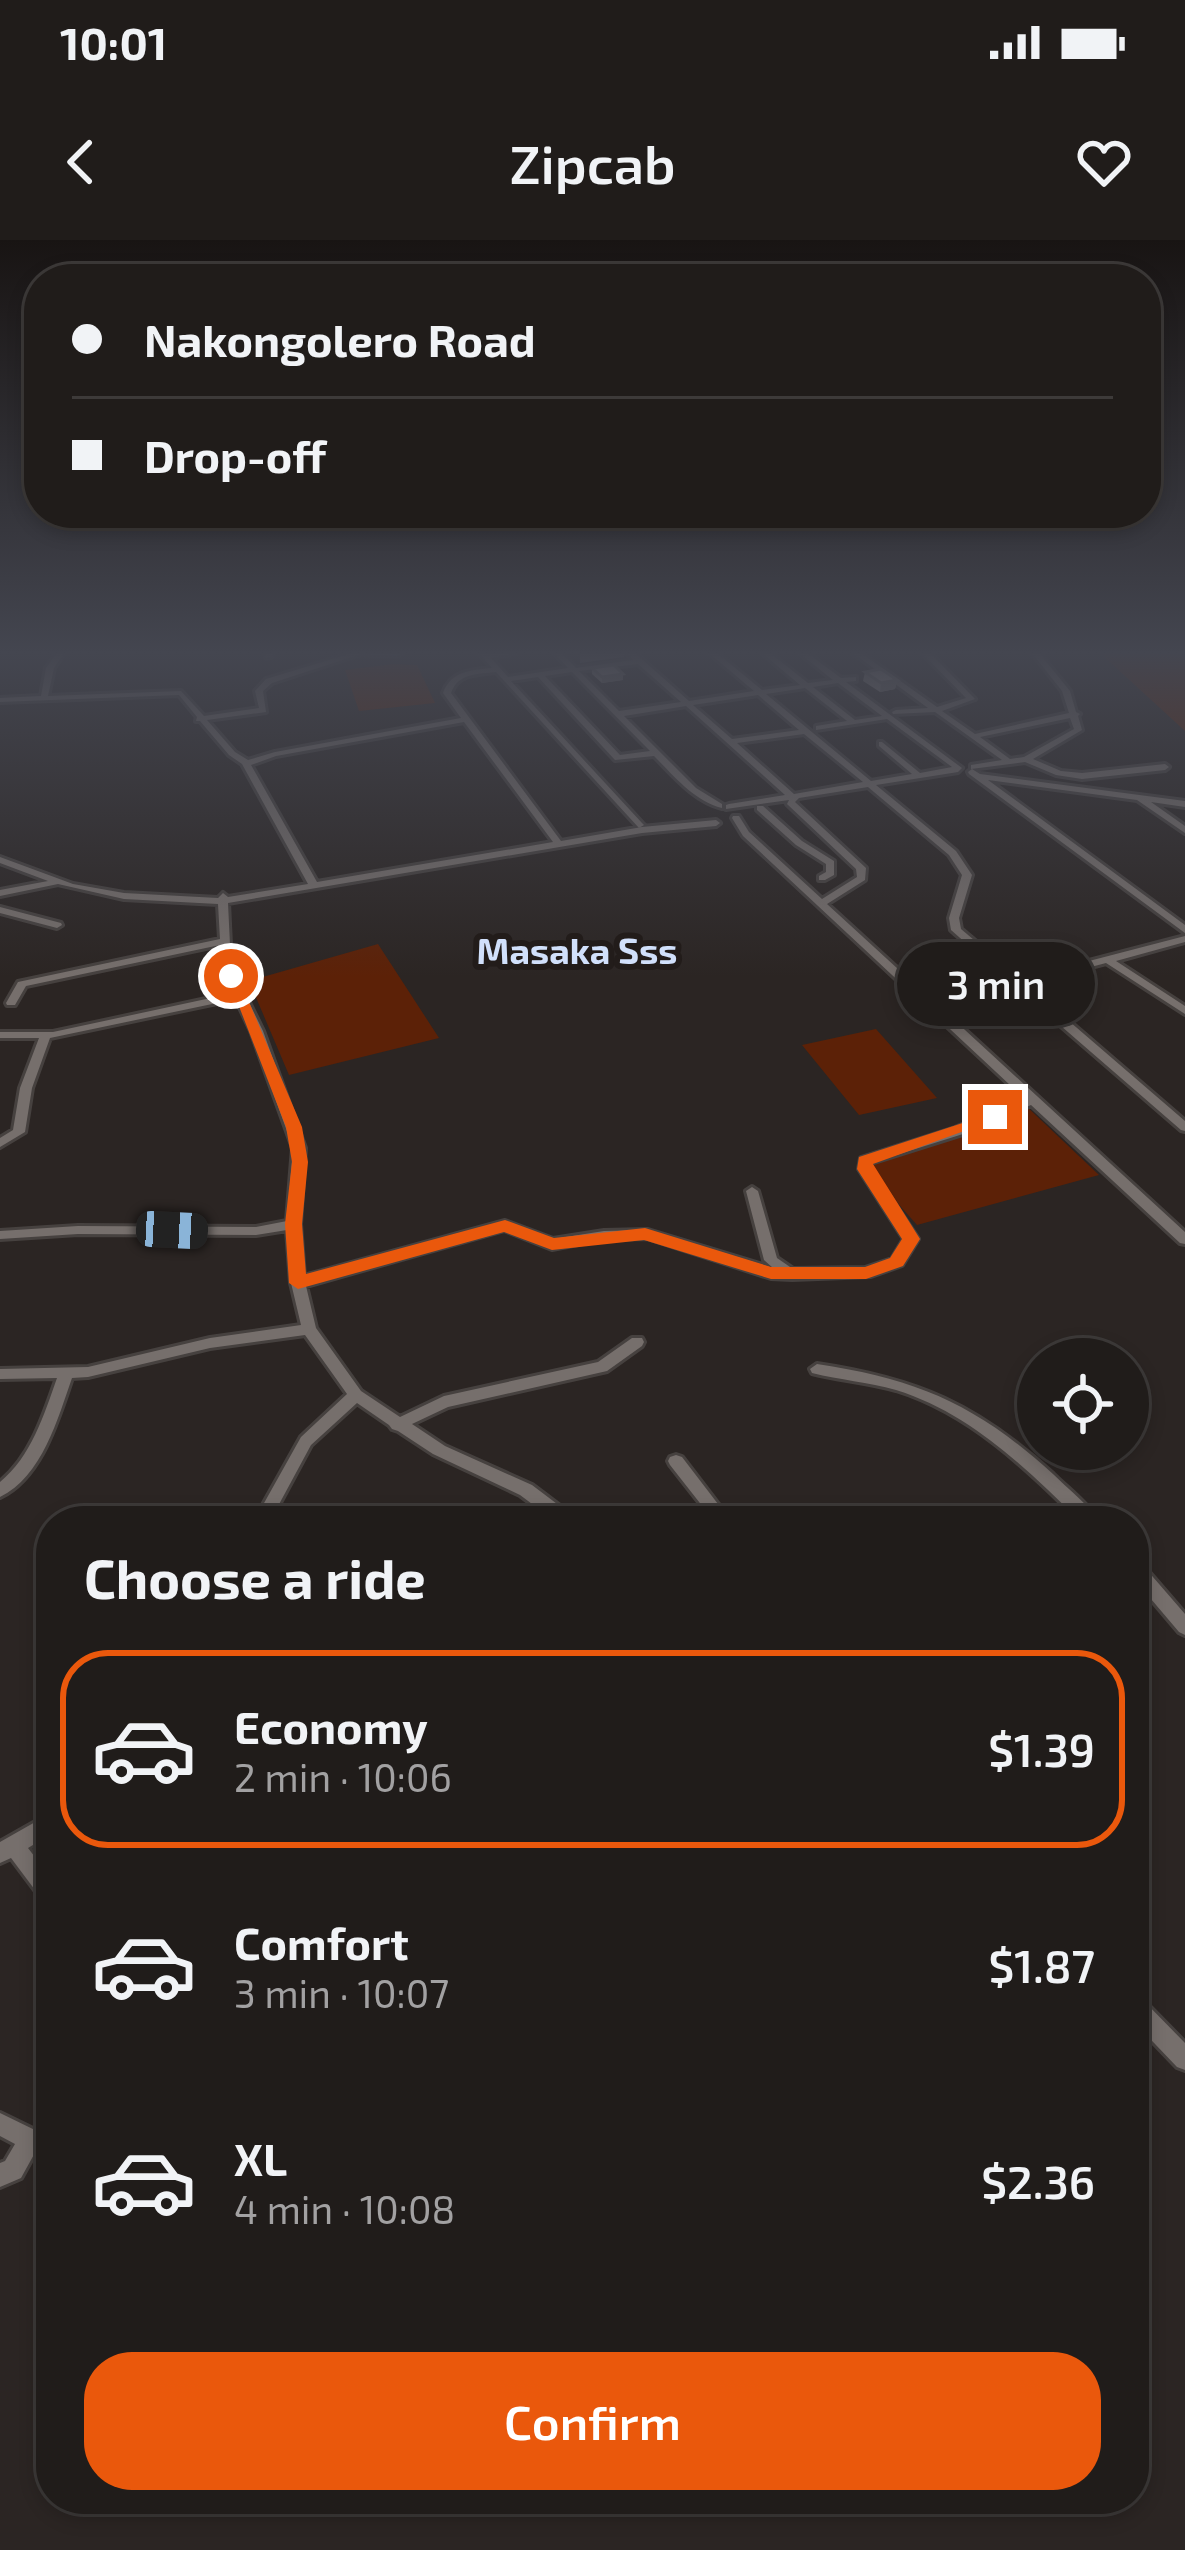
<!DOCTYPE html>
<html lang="en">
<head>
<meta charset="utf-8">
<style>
	body { margin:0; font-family:"Exo 2",sans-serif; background:#2d2927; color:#f1f3f6; height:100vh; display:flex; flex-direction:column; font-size:45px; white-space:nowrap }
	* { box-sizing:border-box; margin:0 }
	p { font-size:39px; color:#a2a1a2 }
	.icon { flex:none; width:66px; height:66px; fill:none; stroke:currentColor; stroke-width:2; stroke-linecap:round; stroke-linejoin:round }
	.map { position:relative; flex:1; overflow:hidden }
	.details { position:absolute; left:36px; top:1266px; width:1113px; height:1008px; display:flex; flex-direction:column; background:#201c1a; border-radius:48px; box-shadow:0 6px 18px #0003,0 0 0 3px #3d3a39 }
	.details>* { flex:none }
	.top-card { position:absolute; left:24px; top:24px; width:1137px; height:264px; border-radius:48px; box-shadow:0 6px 18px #0003,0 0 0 3px #3d3a39; display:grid; align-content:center; height:264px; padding:0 48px; background:#201c1a }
	.controls { position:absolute; left:1017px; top:1098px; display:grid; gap:24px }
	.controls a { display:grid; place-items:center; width:132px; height:132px; border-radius:50%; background:#201c1a; box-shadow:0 6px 18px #0003,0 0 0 3px #3d3a39; font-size:60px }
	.end { position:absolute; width:54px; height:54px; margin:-27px; border:15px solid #ea580c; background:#fff; box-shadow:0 0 0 6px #fff }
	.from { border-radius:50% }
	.bubble { position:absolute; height:84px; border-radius:42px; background:#201c1a; box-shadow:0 6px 18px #0003,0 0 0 3px #3d3a39; font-size:39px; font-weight:600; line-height:84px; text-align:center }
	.car { position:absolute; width:36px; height:72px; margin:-36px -18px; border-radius:15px; box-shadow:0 0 9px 3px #0007; background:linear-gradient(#222 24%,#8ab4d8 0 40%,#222 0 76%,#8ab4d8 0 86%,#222 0) }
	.top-card b { display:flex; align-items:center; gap:42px; height:114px; font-size:45px }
	.top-card b+b { border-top:3px solid #3d3a39 }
	.top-card i { width:30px; height:30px; background:#f1f3f6 }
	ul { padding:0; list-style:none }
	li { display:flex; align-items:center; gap:36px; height:198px; margin:0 24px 18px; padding:0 24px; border:6px solid transparent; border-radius:48px }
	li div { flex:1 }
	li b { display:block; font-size:45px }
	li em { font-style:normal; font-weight:600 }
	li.on { border-color:#ea580c }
	li>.icon { width:108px; height:108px; stroke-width:1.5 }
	h2 { padding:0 48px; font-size:54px; line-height:144px }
	.action { display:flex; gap:24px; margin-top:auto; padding:24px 48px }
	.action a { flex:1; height:138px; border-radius:48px; background:#ea580c; color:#fff; font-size:48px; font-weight:600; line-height:138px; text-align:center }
	.status { display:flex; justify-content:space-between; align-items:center; height:84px; padding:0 60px; background:#201c1a; direction:ltr }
	.status svg { height:33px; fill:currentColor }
	header { display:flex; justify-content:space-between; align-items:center; height:156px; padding:0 48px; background:#201c1a; font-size:54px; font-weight:600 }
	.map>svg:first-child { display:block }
	.green { fill:#5c2107 }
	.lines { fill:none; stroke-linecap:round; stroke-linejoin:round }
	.minor-casing { stroke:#46413f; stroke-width:6 }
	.major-casing { stroke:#46413f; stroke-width:6 }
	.minor { fill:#766f6c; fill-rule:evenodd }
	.major { fill:#5c7dbf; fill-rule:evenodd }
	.wall { fill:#96908d }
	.shaded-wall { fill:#7a7573 }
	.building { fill:#afa7a4; stroke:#7a7573; stroke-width:3 }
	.route { fill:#ea580c }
	.labels { text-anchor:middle; stroke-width:12; stroke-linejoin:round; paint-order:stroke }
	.far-quarter-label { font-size:36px; font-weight:bold; fill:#d1e0fb; stroke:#221c1a }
</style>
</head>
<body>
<div class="status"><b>10:01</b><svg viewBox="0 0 49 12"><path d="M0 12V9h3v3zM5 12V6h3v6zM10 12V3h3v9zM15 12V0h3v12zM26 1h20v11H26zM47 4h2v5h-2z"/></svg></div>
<header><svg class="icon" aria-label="back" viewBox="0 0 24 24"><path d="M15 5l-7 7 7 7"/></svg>Zipcab<svg class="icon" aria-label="heart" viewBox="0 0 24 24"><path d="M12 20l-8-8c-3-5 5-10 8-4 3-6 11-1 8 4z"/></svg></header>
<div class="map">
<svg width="1185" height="2310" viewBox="0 0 1185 2310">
	<rect width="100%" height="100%" fill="#2b2523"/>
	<path class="green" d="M1180,413l5,7v71l-85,-78z
		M393,424l24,1 18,38 -76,8 -14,-41z
		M378,704l61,94 -150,37 -40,-94z
		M876,789l61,69 -78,17 -57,-70z
		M1024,864l75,71 -182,50 -54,-61 9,-8z"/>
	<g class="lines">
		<g class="minor-casing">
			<path id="minor" d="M57,413h7l-10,15 -6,28 133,-5 23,25 55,-8 -4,-17 11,-12 86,-26h12l-92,30 -9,8 3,21 -59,8 28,32 13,8 27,-8 186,-34 -18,-25c8,-22 28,-23 49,-25l-13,-15h37l-25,5 17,19 60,-9 -14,-15h8l14,15 57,-8 -6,-7h8l54,48 65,-10 -45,-38h8l45,37 38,-5 -38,-32h8l38,30 25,-3 -34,-27h8l34,25 15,-1v4l-10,1 116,86 -4,4 -82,13 80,66 16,24 -13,43 2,11 59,50 165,-43v6l-69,19 69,45v8l-79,-51 -80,21 159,137v10l-4,-1 -165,-143 -76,20 245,225v12l-5,-1 -149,-138 -68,29 -92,29v6l47,70 -16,26 -31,11 -79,3 -21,-1 -124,-40 -43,1 -52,10 -48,-19 -198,56 10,42 45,63 39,26 44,-21 154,-34 34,-24h10l2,4 -2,4 -35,25 -159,36 -36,17 33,22 87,39 41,31 2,5h-20l-35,-26 -87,-41 -35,-23 -6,-2 -3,-4 -32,-22 -46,42 -41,76h-16l47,-84 46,-43 -42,-59 -95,13 -122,29 -16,1c-14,40 -30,99 -72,119v-15c31,-25 44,-67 57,-104l-57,1v-10l88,-2 122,-29 91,-13 -10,-42 -4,-53 -31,5 -178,-1 -78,5v-8l78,-5 178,1 31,-6 6,-73 -42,-117 -15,-32 -186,39 -18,50 -7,44 -25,15v-9l13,-8 7,-42 19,-50h-39v-6h53l181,-39 -13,-27 -1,-21 -194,41 -11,19h-8l-1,-2 12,-21 202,-43 -2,-35 -94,-5 -66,-15 -58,12v-6l48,-9 -48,-18v-6l73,27 51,9 94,5 5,-5 5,4 80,-13 -66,-120 -13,-9 -29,-34h-4l1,-4 -18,-22 -179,7v-4l41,-2 5,-28zM638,424l43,38 -62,9 -40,-40zM496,432l143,156 5,-3 -2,-2 -131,-142 27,-4 77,83 39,-4c20,20 40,45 68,52v-4l-26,-16 -72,-72 62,-10 99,89 -56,9 -3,1v4l63,-9 -2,4 69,65 1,8 -35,22 -73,-67 -10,-16h-6l-1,2 11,18 282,263 -70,29 -94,30 -2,11 45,70 -12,20 -27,9 -72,1 -16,-11 -19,-67 -6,-4 -6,4 18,69 9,8 -125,-38 -44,1 -51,8 -48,-18 -201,55 -4,-52 5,-76 -42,-117 -32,-65 -3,-63 414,-70 74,-7 4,-3 -4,-3 -74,7 -81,14 -110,-148c7,-20 27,-19 45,-21zM572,432l78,79 -30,4 -75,-79zM838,443l44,33 -27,4 -42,-33zM805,448l42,33 -31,5v4l71,-11 65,48 -32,6 -38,-31h-3v4l33,28 -41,7 -105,-87zM758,455l41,35 -67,9 -39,-34zM464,482l89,120 -236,40 -66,-117 25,-9zM804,494l59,48 -69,12 -57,-51zM868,547l81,68 13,20 -13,43 2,12 59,52 -76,20 -107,-98 38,-24 1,-12 -71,-66 4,-4z
				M265,413h8v3l-7,2z
				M853,413h8l76,54 29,-9 -44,-45h8l45,46 -33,12 33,23 94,-21 -7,-22 -30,-38h7l31,38 6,21 4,2 -2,2 4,14 -49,29 28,12 21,2 83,-9 4,3 -4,3 -83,9 -26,-4 -31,-13 -54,7v-4l31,-5 -67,-48 -42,2 -1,-2 4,-2 32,-2zM1070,478l4,11 -50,28 -14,2 -30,-22z
				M972,529l8,5 205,27v6l-34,-5 34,24v7l-48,-33 -149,-20 197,145v8l-216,-159 -1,-2z
				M757,566h6l39,35 32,20v14l-9,5h-6v-4l7,-4v-8l-30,-19 -39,-35z
				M0,667l61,16 1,2 -5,3 -57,-15z
				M817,1124c101,15 160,41 236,110 15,15 34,29 46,47h-19c-54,-53 -110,-108 -184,-131 -28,-8 -56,-10 -84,-17l-2,-4z
				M676,1215l6,2 49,64h-17l-44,-56 -2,-4 2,-4z
				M1134,1320l6,2 45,52v21l-6,-3 -45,-53z
				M51,1573v21l-23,14 23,30v27l-7,-3 -33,-44 -11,5v-21z
				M1134,1756l8,3 43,44v27l-8,-3 -43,-45z
				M0,1873l39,19 3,8 -21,38 -21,9v-24l5,-2 10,-17 -15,-8z"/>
		</g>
		<g class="major-casing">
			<path id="major" d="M345,413h57l-5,3z"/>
		</g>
		<use href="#minor" class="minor"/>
		<use href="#major" class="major"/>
	</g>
	<path class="wall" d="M592,428l31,12 -21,3 -10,-9z
		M865,432l32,8 -2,9 -15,3 -17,-11z"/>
	<path class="shaded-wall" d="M580,413h44v4l-44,6z
		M623,434v6l-21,3v-6z
		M897,440l-2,9 -15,3 1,-9z"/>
	<path class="building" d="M614,425l9,9 -21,3 -10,-9z
		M881,429l16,11 -16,3 -16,-11z"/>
	<linearGradient id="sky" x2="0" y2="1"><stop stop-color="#181413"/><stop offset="0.56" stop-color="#444650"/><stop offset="1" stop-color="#444650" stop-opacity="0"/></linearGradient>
	<rect width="1185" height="737" fill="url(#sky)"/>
	<path class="route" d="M226,733l12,3 64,151 6,35 -6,62 4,50 199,-54 49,18 91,-10 126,39h94l25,-9 12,-19 -45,-70 2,-12 131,-43 13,3 -130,47 47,75 -17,27 -37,13h-95l-127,-39 -92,10 -48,-18 -206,57 -9,-6 -4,-59 7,-62 -6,-35z"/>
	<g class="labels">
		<g class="far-quarter-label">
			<text x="577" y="724">Masaka Sss</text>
		</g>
	</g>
</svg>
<div class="controls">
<a><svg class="icon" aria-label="locate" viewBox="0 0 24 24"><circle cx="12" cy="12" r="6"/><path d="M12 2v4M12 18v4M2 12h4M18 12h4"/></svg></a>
</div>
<i class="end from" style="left:231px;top:736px"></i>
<i class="end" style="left:995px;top:877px"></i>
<div class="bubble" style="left:897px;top:702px;width:198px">3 min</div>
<i class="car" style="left:172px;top:990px;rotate:93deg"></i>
<div class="top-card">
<b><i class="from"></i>Nakongolero Road</b>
<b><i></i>Drop-off</b>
</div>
<section class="details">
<h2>Choose a ride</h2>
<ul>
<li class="on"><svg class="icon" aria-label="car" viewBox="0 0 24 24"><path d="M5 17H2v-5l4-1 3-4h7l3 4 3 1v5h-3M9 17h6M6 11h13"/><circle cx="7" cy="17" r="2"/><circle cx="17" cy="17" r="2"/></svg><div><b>Economy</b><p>2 min · 10:06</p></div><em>$1.39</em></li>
<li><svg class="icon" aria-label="car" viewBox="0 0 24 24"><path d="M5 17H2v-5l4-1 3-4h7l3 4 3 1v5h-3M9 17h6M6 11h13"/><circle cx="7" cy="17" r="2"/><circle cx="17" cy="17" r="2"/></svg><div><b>Comfort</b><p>3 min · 10:07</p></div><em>$1.87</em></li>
<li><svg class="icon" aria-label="car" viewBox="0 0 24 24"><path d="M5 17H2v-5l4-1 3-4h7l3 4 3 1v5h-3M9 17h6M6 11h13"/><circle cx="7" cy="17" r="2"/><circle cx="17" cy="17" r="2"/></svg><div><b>XL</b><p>4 min · 10:08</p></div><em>$2.36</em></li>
</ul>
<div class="action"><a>Confirm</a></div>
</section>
</div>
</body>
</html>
